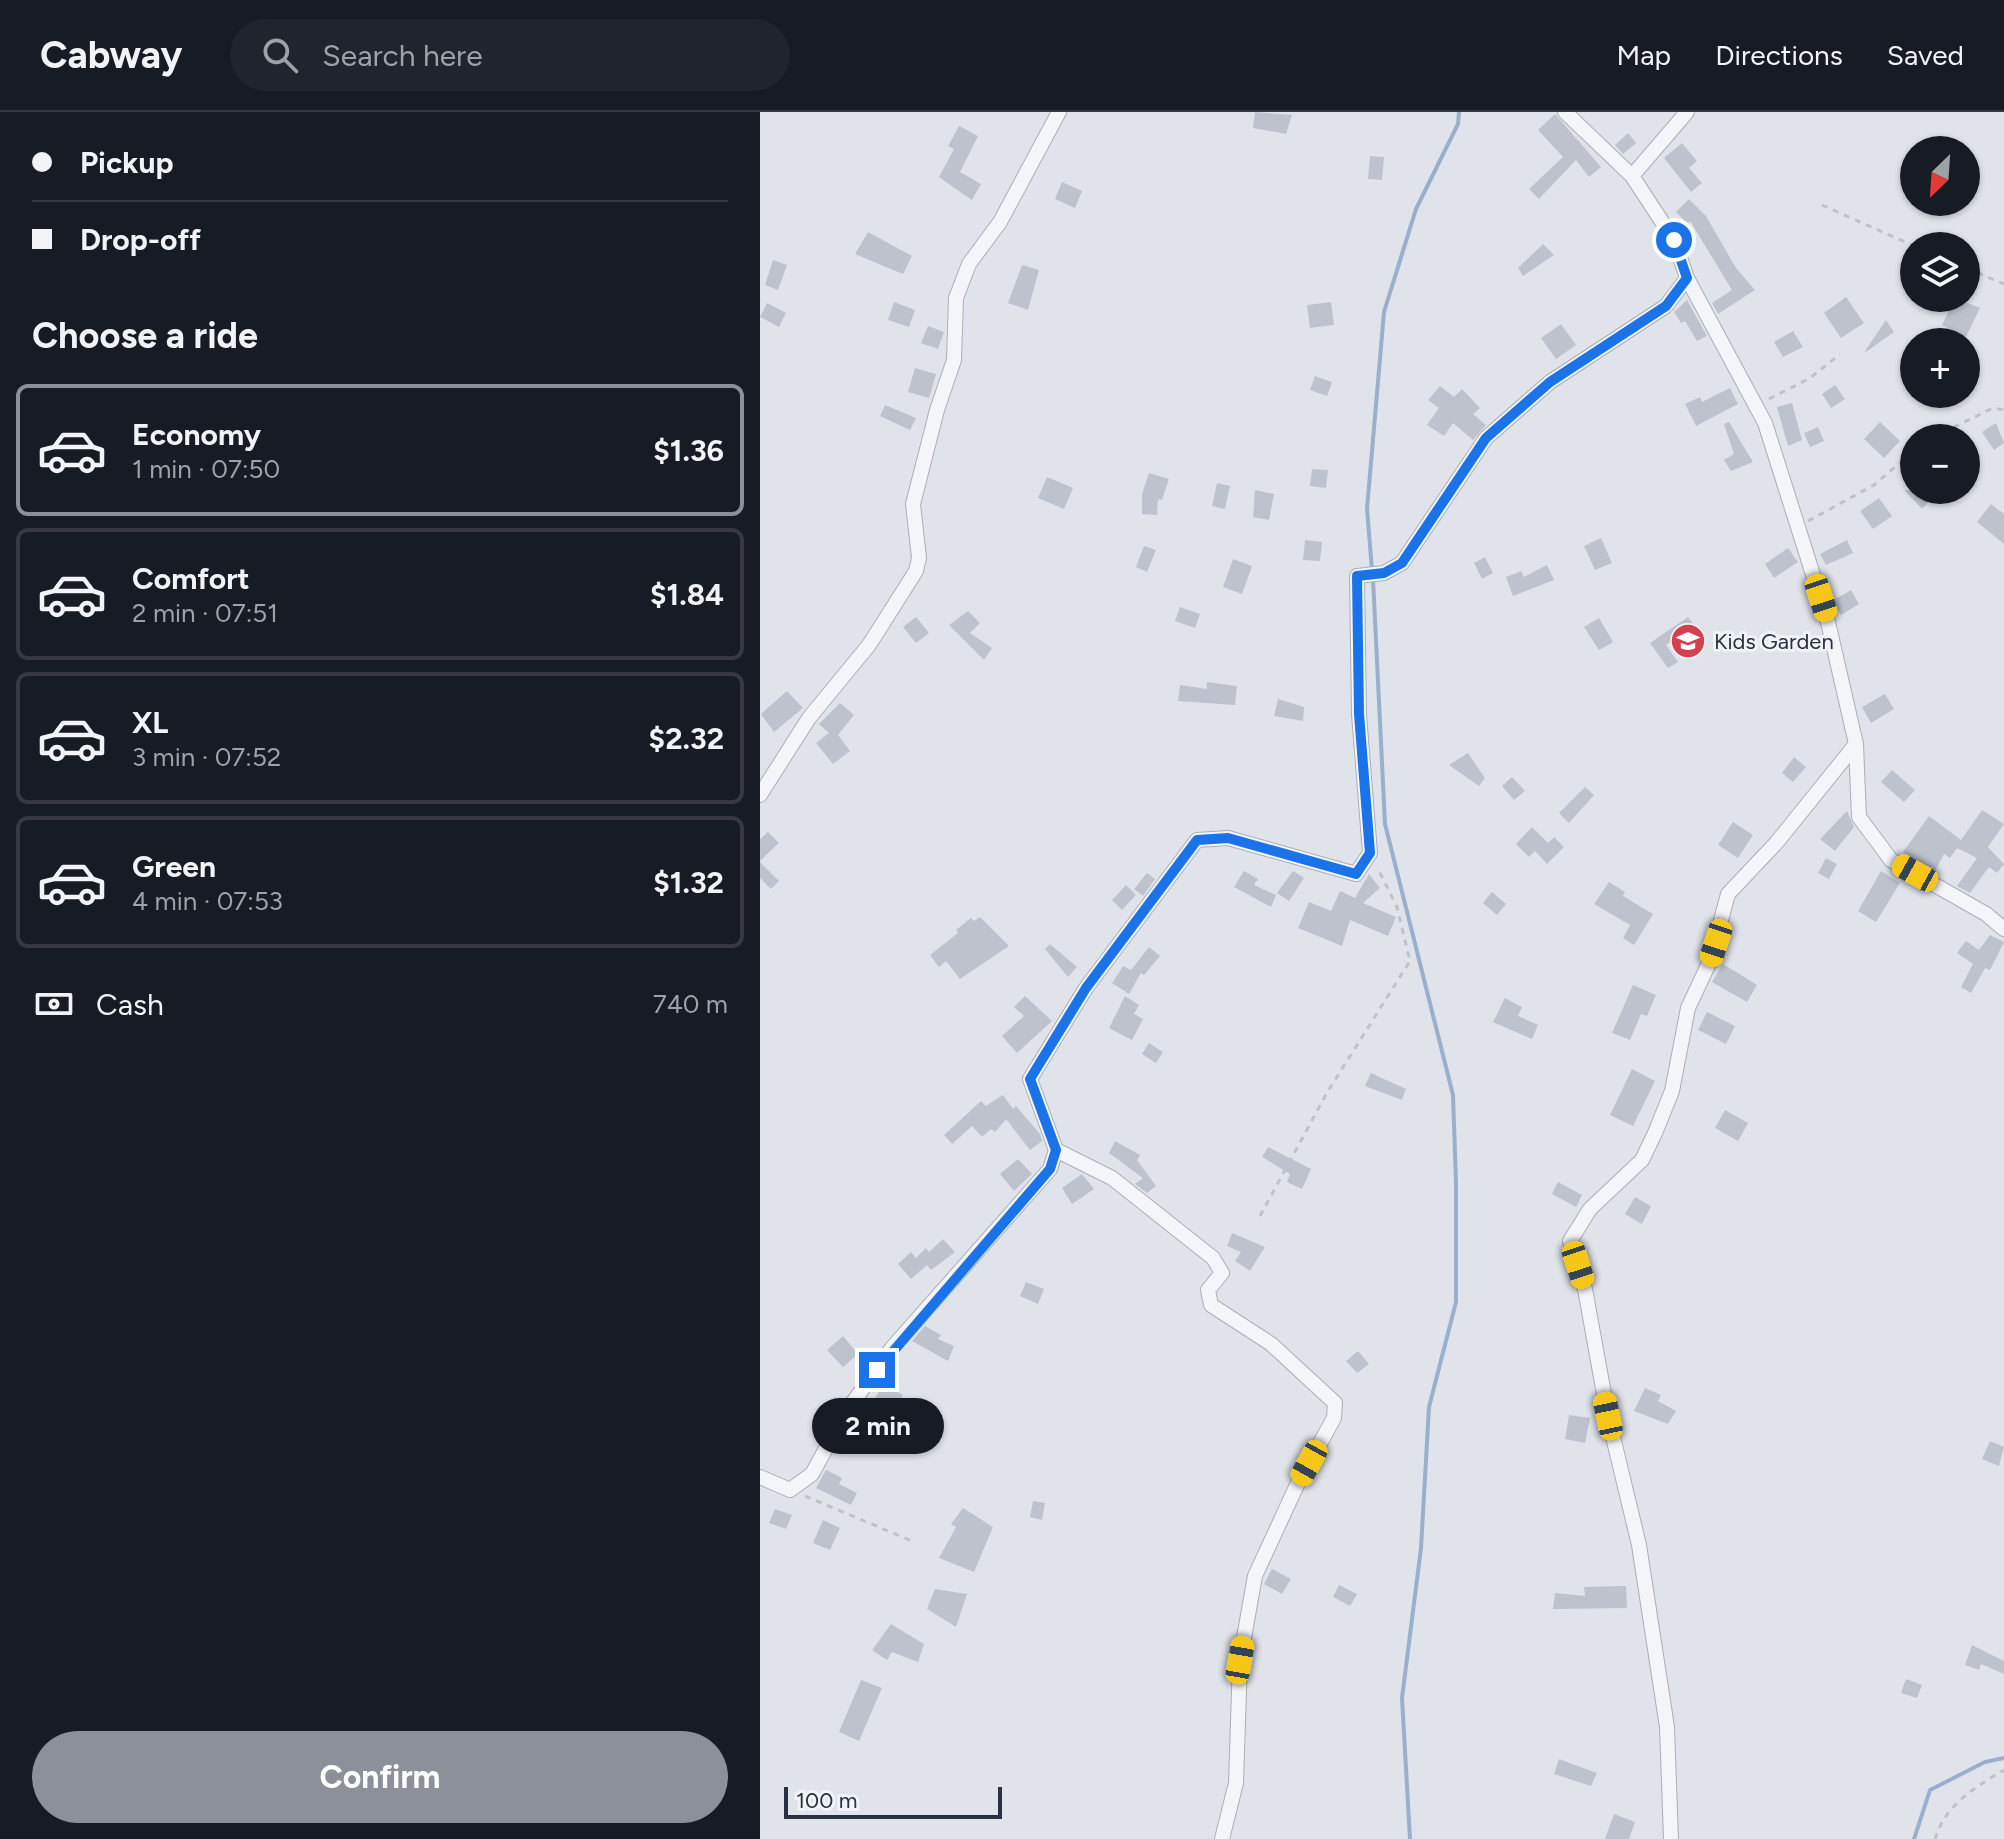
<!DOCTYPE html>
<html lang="en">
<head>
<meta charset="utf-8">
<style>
	body { margin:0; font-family:Figtree,sans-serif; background:#20242c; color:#f1f3f6; height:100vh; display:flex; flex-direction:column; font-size:30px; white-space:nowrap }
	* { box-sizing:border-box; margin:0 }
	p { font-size:26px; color:#9ea1a6 }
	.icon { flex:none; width:44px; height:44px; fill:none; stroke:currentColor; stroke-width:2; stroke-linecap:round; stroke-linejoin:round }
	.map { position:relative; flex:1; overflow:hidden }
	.side { display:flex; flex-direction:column; background:#171b24; width:760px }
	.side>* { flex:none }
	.banner { display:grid; align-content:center; height:176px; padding:0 32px; background:#171b24 }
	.needle { width:52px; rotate:205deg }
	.tools { position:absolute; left:1140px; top:24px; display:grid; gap:16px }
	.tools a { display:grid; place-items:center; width:80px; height:80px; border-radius:50%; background:#171b24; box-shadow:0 2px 6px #0004; font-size:40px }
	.scale { position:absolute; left:24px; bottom:20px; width:218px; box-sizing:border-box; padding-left:8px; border:4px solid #283042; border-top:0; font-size:22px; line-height:28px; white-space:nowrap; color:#283042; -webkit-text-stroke:6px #f0f3f7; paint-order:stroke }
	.end { position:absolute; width:36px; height:36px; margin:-18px; border:10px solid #1a73e8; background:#fff; box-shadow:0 0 0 4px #fff }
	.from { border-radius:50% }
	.bubble { position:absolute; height:56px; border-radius:28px; background:#171b24; box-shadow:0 2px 6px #0004; font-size:26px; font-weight:700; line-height:56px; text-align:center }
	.car { position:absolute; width:24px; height:48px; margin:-24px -12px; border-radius:10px; box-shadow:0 0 6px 2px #0007; background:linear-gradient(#f5c518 24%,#345 0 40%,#f5c518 0 76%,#345 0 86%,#f5c518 0) }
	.banner b { display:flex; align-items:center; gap:28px; height:76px; font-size:30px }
	.banner b+b { border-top:2px solid #363941 }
	.banner i { width:20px; height:20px; background:#f1f3f6 }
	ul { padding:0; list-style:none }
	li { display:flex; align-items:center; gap:24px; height:132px; margin:0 16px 12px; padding:0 16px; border:4px solid #363941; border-radius:12px }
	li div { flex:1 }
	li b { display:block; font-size:30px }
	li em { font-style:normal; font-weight:700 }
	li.on { border-color:#8c9099 }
	li>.icon { width:72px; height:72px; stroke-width:1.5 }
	h2 { padding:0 32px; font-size:36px; line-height:96px }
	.pay { display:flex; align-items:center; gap:20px; height:88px; padding:0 32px; font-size:30px }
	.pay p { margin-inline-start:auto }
	.button { display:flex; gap:16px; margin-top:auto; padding:16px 32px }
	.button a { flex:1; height:92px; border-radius:48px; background:#8c9099; color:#fff; font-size:32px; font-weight:700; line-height:92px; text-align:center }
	header { display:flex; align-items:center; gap:48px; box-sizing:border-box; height:112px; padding:0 40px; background:#171b24; border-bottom:2px solid #363941 }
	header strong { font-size:38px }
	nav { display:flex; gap:44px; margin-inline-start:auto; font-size:28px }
	.search { width:560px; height:72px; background:#20242c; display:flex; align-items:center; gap:20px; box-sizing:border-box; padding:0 28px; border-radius:44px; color:#9ea1a6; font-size:30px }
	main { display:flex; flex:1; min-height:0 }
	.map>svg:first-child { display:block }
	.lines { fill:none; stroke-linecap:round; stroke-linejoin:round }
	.stream { stroke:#9aafcc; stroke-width:4 }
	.building { fill:#bdc2cd }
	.minor-casing { stroke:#a9aeb8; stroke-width:16 }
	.path { stroke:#bec2c9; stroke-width:3; stroke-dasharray:6 6; stroke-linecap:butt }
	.minor { stroke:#f3f5f8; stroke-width:14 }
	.route { stroke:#1a73e8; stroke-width:10 }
	.labels { text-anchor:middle; stroke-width:6; stroke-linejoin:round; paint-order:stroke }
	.poi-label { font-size:22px; fill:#283042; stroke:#f0f3f7; text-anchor:start }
</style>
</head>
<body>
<header>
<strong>Cabway</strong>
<div class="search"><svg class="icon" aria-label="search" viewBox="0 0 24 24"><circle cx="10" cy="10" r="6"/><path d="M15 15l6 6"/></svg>Search here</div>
<nav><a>Map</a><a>Directions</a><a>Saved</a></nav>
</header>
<main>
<section class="side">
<div class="banner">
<b><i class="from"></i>Pickup</b>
<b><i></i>Drop-off</b>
</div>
<h2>Choose a ride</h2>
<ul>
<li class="on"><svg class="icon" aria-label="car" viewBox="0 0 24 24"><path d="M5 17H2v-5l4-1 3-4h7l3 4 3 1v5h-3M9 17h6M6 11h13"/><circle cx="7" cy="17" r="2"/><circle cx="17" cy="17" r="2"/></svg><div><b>Economy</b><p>1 min · 07:50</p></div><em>$1.36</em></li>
<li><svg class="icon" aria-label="car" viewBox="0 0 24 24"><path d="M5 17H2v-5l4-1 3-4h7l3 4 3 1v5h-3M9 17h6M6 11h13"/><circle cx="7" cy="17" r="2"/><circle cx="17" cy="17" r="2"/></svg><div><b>Comfort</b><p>2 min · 07:51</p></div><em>$1.84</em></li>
<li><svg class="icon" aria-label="car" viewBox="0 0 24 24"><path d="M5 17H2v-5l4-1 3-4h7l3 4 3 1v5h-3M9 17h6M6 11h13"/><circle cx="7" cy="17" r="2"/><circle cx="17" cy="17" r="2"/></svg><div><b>XL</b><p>3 min · 07:52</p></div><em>$2.32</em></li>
<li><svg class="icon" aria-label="car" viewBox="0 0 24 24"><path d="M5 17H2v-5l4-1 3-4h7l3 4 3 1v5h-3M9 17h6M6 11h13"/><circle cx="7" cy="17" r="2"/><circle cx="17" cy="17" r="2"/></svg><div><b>Green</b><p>4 min · 07:53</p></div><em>$1.32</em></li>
</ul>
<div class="pay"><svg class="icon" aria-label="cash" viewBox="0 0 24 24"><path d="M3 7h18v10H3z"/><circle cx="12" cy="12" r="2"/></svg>Cash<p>740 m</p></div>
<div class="button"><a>Confirm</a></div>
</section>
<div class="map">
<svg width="1244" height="1727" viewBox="0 0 1244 1727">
	<rect width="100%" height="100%" fill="#e0e4ea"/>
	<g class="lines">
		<path class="stream" d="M612,458l-5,-61 17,-197 32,-103 42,-85 1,-12
			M613,467l12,245 68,271 3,88v119l-27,105 -8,141 -19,150 8,141
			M1154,1727l16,-49 55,-28 19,-4"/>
	</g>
	<path class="building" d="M495,0l37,3 -6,19 -33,-6z
		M795,2l46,53 -12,10 -13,-17 -37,39 -10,-10 34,-32 -25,-27z
		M199,14l19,10 -18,36 21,12 -9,16 -33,-23 15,-28 -6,-3z
		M868,21l8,10 -13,11 -8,-9z
		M922,31l15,18 -8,7 13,15 -11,9 -27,-34z
		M610,44l14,1 -2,23 -14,-1z
		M302,70l20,9 -7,17 -20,-9z
		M929,87l17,17 30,52 19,22 -37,24 -6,-11 20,-13 -42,-69 -2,3 -12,-12z
		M108,120l44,24 -9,18 -48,-20z
		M783,132l11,11 -31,21 -5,-8z
		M13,148l14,5 -9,25 -13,-5z
		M262,153l17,5 -11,40 -20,-7z
		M1086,185l18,26 -23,15 -17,-25z
		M1195,186l25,10 -14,29 -24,-12z
		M927,188l20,36 -10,5 -12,-20 -4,2 -7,-11z
		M134,190l21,8 -6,17 -21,-7z
		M571,190l3,23 -24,3 -3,-23z
		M7,191l19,10 -7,14 -19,-10z
		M1126,208l8,12 -28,20 -1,-1z
		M801,212l15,21 -20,14 -15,-21z
		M168,214l16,6 -6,17 -17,-6z
		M1033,219l10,16 -20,10 -9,-15z
		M155,256l21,6 -7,24 -21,-6z
		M555,264l17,6 -5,14 -17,-6z
		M1075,273l10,14 -14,9 -9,-14z
		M680,274l14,11 8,-8 18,19 -7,6 13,11 -13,15 -20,-17 -9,13 -17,-11 12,-17 -11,-8z
		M970,276l8,16 -42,22 -11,-22 15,-7 2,5z
		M1032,291l10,37 -14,6 -11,-39z
		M125,293l31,13 -6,12 -30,-14z
		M969,310l24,40 -22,9 -7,-11 10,-6 -10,-30z
		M1120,310l20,19 -16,17 -20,-19z
		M1236,311l8,20 -10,7 -12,-18z
		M1058,315l6,14 -14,6 -6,-14z
		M552,357l16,1 -2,18 -16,-2z
		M389,361l20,6 -7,21 -4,-1 -1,16 -15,-1v-20z
		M287,365l26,11 -9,21 -26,-11z
		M457,371l13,3 -5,23 -13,-3z
		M495,378l19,4 -5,26 -16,-3z
		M1144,378h22l7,7 -11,12z
		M1119,386l13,18 -19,13 -13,-18z
		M1231,392l13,10v30l-27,-22z
		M841,426l11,25 -17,7 -11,-24z
		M545,428l17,2 -2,19 -17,-1z
		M1087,428l6,13 -27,12 -6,-11z
		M384,434l12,4 -9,22 -11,-5z
		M1028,436l10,14 -24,16 -9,-14z
		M725,445l8,16 -11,6 -8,-16z
		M473,447l19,7 -10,28 -19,-7z
		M787,453l7,15 -41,16 -7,-19 15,-6 3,6z
		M1091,478l8,14 -18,11 -9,-14z
		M420,495l20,7 -5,14 -20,-7z
		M208,499l12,12 -10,10 22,15 -8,12 -35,-35z
		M156,505l13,16 -13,10 -13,-16z
		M928,505l6,8 -28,20 12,17 -10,6 -18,-25z
		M839,506l14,24 -14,8 -15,-23z
		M447,570l30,4 -2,19 -57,-4 2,-16 27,4z
		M27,579l16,17 -29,24 -13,-18z
		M1125,582l9,15 -23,14 -9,-16z
		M518,587l26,8 -1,14 -29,-5z
		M80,591l14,12 -16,20 12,16 -17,13 -17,-21 13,-10 -10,-9z
		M708,641l17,25 -6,8 -30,-21z
		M1034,645l12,10 -13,15 -11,-9z
		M1132,658l23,20 -11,12 -23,-20z
		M752,665l13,14 -11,9 -12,-14z
		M825,675l9,8 -25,28 -10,-10z
		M1222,698l22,14 -16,23 16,17 -7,9 -8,-6 -19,26 -13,-7 20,-28 -20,-10 -7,10 -6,-4 -10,19 -31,-21 26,-36 32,24z
		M1087,699l7,16 -19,24 -15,-12z
		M973,710l20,13 -15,23 -20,-13z
		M772,715l16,16 6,-6 10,10 -17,17 -12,-13 -6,6 -13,-13z
		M8,720l11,11 -19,18v-22z
		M1066,746l11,6 -8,15 -11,-6z
		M0,750l19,19 -8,8 -11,-11z
		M484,759l14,8 -4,6 22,10 -5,12 -37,-20z
		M533,759l11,7 -15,23 -12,-8z
		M1121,759l19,12 -24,39 -18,-11z
		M387,761l8,6 -12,17 -9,-7z
		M609,762l11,14 -17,15 33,14 -8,19 -38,-16 -8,26 -44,-18 11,-26 22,9 9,-20 15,7z
		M849,770l16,10 -2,4 30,18 -19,31 -11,-7 7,-13 -36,-21z
		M366,773l10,10 -14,15 -10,-10z
		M732,780l14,12 -9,11 -14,-12z
		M220,805l29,29 -49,33 -14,-18 -7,6 -9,-12 28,-22 -2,-3 15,-12 3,3z
		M1230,823l14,7 -14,28 -5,-2 -14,25 -10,-6 12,-23 -16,-11 9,-12 13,9z
		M290,832l27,23 -9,10 -23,-28z
		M389,835l11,9 -16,19 -3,-2 -12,21 -17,-11 11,-17 8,4z
		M963,852l34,21 -10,17 -35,-20z
		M873,873l23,10 -9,21 -6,-2 -11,26 -18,-7z
		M265,884l27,25 -35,32 -15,-17 22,-20 -10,-9z
		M365,884l14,9 -5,9 9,5 -11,21 -23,-12z
		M745,886l17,9 -4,9 20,9 -6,14 -39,-17z
		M947,900l28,14 -9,18 -28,-14z
		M389,931l14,9 -7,11 -14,-9z
		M872,957l23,12 -22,45 -23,-11z
		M611,961l35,16 -4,11 -37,-14z
		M243,983l10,14 3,-3 24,28 2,7 -12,9 -24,-31 -11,13 -4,-3 -9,8 -10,-11 -20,18 -8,-9 37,-34 5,5z
		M965,998l23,13 -10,18 -23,-13z
		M355,1029l25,14 -3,5 19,26 -9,7 -12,-9 8,-6 -34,-25z
		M508,1035l43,22 -9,20 -15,-7 3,-8 -28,-17z
		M258,1047l14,15 -18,17 -14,-17z
		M322,1062l12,15 -22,15 -10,-16z
		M798,1070l24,13 -6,12 -24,-13z
		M875,1085l16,9 -9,18 -17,-10z
		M472,1121l33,14 -15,24 -15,-10 6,-9 -14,-6z
		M183,1127l12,13 -24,18 -4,-5 -16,14 -13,-15 13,-12 5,6 10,-10 3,4z
		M266,1170l18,7 -6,15 -18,-8z
		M165,1214l16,9 -3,4 16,7 -6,15 -36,-20z
		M83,1224l15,18 -15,13 -16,-17z
		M598,1239l11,13 -12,9 -11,-12z
		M123,1272l20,11 -7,13 23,8 -6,16 -19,-6 1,-5 -30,-18 3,-5 6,2z
		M885,1276l16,7 -3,6 18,10 -8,13 -34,-13z
		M809,1303l21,3 -5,25 -20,-4z
		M1230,1329l14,6 -5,19 -17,-7z
		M66,1358l16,8 -3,6 18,9 -6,12 -35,-17z
		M273,1389l12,2 -3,17 -12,-3z
		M203,1396l30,19 -19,45 -35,-14 17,-31 -5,-3z
		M15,1397l17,6 -6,14 -17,-6z
		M63,1408l17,8 -10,22 -17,-7z
		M512,1457l19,10 -9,15 -18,-10z
		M579,1473l18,9 -7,12 -17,-9z
		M866,1474l1,22 -74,1 2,-16 30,3 -1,-9z
		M175,1477l32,5 -11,33 -29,-18z
		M131,1512l33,20 -6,18 -26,-10 -5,8 -15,-10z
		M1212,1533l32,16v13l-23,-10 -2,6 -14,-5z
		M1146,1567l16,6 -5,13 -16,-5z
		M101,1568l21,8 -23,53 -20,-9z
		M799,1647l38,14 -6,13 -37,-12z
		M854,1702l21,8 -6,17h-24z"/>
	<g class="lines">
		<g class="minor-casing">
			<path id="minor" d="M805,0l67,64
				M927,166l78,145 63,199 28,122 3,73 32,43 95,54 18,15
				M0,683l49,-77 60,-73 47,-74 3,-13 -6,-54 24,-94 17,-50 2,-62 13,-34 31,-42 59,-110
				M296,1038l56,28 101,80 9,15 -14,17 3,15 60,39 64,59 -1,15 -37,67 -42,91 -15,84 -4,123 -14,56
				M0,1365l30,13 22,-16 34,-62 46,-64 158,-179 6,-19 -26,-71 56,-91 111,-148 31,-2 128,36 14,-21 -11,-139 -2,-138 27,-3 18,-10 84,-125 64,-56 116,-76 21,-28 -13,-38 -42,-64 55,-64
				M911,1727l-4,-112 -28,-182 -31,-129 -23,-127 -15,-48 20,-32 52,-49 13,-27 17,-42 16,-83 22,-47 18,-67 49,-52 79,-98"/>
		</g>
		<path class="path" d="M1062,93l92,41
			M1206,156l38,16
			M1009,287l41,-21 30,-24
			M1172,326l61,-30 11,2
			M1048,409l66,-36 40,-34
			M500,1104l68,-125 82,-130 -13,-54 -20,-40
			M45,1384l107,45
			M1175,1727c10,-34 40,-52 69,-69"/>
		<use href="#minor" class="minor"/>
	</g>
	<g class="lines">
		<path class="route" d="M117,1258l173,-201 6,-19 -26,-71 56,-91 111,-148 31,-2 128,36 14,-21 -11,-139 -2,-138 27,-3 18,-10 84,-125 64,-56 116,-76 21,-28 -13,-38"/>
	</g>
	<defs>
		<g id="school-disc" transform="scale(1.8)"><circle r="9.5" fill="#d4404d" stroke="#f0f3f7"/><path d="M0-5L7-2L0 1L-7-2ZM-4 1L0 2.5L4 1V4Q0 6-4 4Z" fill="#fff"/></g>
	</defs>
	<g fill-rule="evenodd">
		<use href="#school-disc" x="928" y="529"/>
	</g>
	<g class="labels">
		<g class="poi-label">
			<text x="954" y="537">Kids Garden</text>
		</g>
	</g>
</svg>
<div class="tools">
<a><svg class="needle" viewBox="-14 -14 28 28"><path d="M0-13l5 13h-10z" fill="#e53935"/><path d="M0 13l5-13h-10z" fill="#9ea1a6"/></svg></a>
<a><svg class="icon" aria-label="layers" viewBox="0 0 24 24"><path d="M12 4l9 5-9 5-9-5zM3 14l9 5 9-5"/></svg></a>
<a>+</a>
<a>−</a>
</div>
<div class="scale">100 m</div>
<i class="end from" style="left:914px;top:128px"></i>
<i class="end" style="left:117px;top:1258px"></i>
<div class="bubble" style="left:52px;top:1286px;width:132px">2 min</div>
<i class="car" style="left:1061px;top:486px;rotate:162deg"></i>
<i class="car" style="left:1155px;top:761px;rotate:299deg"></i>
<i class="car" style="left:956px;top:831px;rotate:198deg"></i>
<i class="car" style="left:818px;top:1153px;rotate:162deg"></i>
<i class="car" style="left:848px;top:1304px;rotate:348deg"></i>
<i class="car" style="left:549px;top:1351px;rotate:209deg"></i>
<i class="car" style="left:480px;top:1548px;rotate:10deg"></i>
</div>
</main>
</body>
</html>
